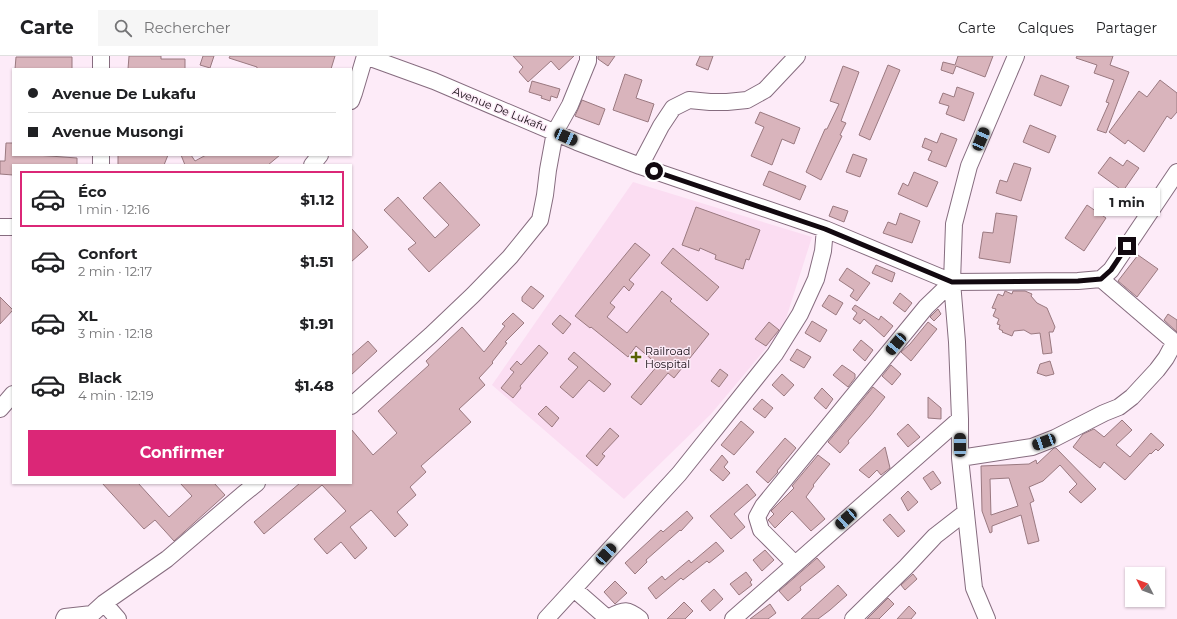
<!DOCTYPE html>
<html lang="fr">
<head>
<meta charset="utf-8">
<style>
	body { margin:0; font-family:Montserrat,sans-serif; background:#f6f6f6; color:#202124; height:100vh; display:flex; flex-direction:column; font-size:15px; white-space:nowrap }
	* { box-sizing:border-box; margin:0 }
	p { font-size:13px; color:#757577 }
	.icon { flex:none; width:22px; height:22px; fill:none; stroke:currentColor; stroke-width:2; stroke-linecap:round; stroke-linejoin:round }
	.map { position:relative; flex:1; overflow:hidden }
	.panel { position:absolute; left:12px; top:108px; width:340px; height:320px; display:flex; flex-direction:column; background:#fff; border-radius:0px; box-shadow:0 1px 3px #0004 }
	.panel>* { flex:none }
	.guide { position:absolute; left:12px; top:12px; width:340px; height:88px; border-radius:0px; box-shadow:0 1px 3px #0004; display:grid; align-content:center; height:88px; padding:0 16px; background:#fff }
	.needle { width:26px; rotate:312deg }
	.buttons { position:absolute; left:1125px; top:511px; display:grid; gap:8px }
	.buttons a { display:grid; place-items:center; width:40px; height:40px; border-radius:0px; background:#fff; box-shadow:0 1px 3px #0004; font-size:20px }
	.end { position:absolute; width:18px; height:18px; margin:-9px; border:5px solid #120910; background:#fff; box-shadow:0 0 0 2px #fff }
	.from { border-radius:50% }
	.bubble { position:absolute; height:28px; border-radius:0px; background:#fff; box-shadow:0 1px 3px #0004; font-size:13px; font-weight:700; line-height:28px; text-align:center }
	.car { position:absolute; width:12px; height:24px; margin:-12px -6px; border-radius:5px; box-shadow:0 0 3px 1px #0007; background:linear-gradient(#222 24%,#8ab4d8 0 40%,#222 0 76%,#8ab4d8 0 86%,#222 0) }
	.guide b { display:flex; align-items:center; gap:14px; height:38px; font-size:15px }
	.guide b+b { border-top:1px solid #e0e0e0 }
	.guide i { width:10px; height:10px; background:#202124 }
	ul { padding:7px 0 0; list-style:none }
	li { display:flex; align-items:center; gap:12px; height:56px; margin:0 8px 6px; padding:0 8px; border:2px solid transparent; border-radius:0px }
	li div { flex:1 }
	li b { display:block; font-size:15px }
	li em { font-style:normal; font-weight:700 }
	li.active { border-color:#db2777 }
	li>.icon { width:36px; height:36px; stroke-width:1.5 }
	.button { display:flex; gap:8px; margin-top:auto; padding:8px 16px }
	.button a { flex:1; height:46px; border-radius:0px; background:#db2777; color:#fff; font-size:16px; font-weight:700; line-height:46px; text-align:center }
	header { display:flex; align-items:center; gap:24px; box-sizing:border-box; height:56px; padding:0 20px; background:#fff; border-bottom:1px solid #e0e0e0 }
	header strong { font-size:19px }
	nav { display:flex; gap:22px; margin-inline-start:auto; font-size:14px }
	.search { width:280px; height:36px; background:#f6f6f6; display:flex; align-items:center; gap:10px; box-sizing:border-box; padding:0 14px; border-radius:0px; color:#757577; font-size:15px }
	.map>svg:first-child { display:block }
	.built { fill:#fbddf2 }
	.building { fill:#d9b4bc; stroke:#9a7980; fill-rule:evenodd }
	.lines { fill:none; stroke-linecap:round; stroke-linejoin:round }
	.minor-casing { stroke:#866c7f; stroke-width:18 }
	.minor { stroke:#fff; stroke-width:16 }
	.route { stroke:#120910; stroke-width:5 }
	.poi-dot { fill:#576202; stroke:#fdebf8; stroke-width:1.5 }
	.labels { text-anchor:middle; stroke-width:3; stroke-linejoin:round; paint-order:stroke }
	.street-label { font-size:11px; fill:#120910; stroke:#fdebf8 }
	.poi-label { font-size:11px; fill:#120910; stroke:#fdebf8; text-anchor:start }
</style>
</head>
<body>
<header>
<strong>Carte</strong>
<div class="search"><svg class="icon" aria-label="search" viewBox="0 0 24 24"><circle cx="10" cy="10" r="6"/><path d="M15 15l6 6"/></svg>Rechercher</div>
<nav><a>Carte</a><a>Calques</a><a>Partager</a></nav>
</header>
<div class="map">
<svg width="1177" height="563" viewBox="0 0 1177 563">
	<rect width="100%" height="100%" fill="#fdebf8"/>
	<path class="built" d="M633,126l179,55 -29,91 -72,86 -87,85 -132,-114z"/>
	<path class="building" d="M129,0h32v3h24v10h-57z
		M203,0h11l-4,12 -10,-3z
		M230,0h105l-4,13h-74v-2l-28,-9z
		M513,0h61l-15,14 -8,-9 -23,21 -9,-10 4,-5z
		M598,0h17l-7,10 -10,-7z
		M700,0h13l-5,14 -12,-5z
		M958,0h35l-8,21 -29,-11 -3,8 -12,-4 2,-8 12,3z
		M1077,0h36l-3,9 19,7 -23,61 -9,-3 12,-27 -3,-1 8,-22 -20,-7 3,-8 -21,-7z
		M16,1h56v12h-57z
		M888,9l12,5 -30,70 -11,-5z
		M843,10l16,6 -18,49 5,2 -6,12 2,1 -21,44 -15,-8 19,-43h2l12,-25 -9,-3z
		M625,18l17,6 -6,18 18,6 -6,18 -35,-12z
		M1041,19l28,11 -8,20 -27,-11z
		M1160,24l17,13v19l-6,7 -4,-3 -23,36 -16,-12 -3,4 -16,-12 30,-41 8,6z
		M532,25l28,8 -3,9 -6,-2 -1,5 -9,-3 1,-2 -13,-4z
		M957,31l17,6 -10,28 -18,-7 3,-8 -10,-3 4,-10 11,4z
		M582,44l23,9 -6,16 -24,-9z
		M760,56l40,16 -6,16 -12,-5 -10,26 -21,-9 13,-29 -9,-4z
		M1030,69l26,11 -7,17 -26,-11z
		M941,77l16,6 -11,28 -18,-7 4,-9 -10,-4 3,-9 12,5z
		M6,87h7v12h23l41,3v7h-64v10l-13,-1v-13h5z
		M853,98l14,5 -7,18 -14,-5z
		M118,99h50l-4,10h-46z
		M181,99h10l4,6 11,-6h74l-12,10h-83z
		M1110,101l13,9 4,-6 12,8 -16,23 -25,-18z
		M1014,107l17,5 -10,33 -25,-8 4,-13 7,2z
		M769,115l37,15 -6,14 -37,-15z
		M914,116l24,10 -11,25 -29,-13 5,-11 5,3z
		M440,126l40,43 -51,47 -21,-23 8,-6 -32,-33 14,-13 37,41 14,-13 -26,-27z
		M1087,149l19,13 -22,33 -19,-13z
		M833,150l15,5 -4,11 -15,-6z
		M696,151l64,23 -11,30 -3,-1 -3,10 -28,-10 1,-4 -16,-7 -1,3 -17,-6z
		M900,157l20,8 -8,22 -29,-10 5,-11 8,3z
		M996,157l21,3 -7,47 -31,-5 4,-26 10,1z
		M351,172l17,19 -17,15z
		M635,187l15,12 -21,25 5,4 -5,7 -5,-5 -14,17 5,4 -8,10 20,16 35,-42 10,8 -2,2 39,33 -35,44 -6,-5 -27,32 -10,-8 27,-32 -22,-19 -8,11 -37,-30 -1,1 -15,-12z
		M673,192l46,39 -12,14 -46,-38z
		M1138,199l20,14 -21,28 -19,-16z
		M876,209l19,8 -3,9 -20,-9z
		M847,212l23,15 -13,18 -7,-5 4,-6 -15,-10z
		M531,230l13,10 -11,13 -11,-8v-4z
		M1005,235l7,3 1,-3h12l7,3 -1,2 6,7 10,5 8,19 -2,5h-4l3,21 -9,1 -3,-21 -9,1 -7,-4 -10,1 -2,5 -10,-4 1,-1 -4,-2 1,-4 -3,-1 2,-5 -6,-3 3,-7 -4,-1 6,-14 5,2z
		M900,237l12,10 -7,9 -12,-9z
		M829,239l14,8 -7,12 -14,-9z
		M0,241l13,13 -13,14z
		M855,249l24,15 2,-4 12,10 -9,11 -20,-18 -4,5 -7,-5 4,-6 -5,-4z
		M938,253l3,5 -7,7 -4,-4z
		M513,257l11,10 -19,19 2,1 -15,19 1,1 -14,15 6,7 -26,24 12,13 -50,44 5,6 -16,15 6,8 -19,17 11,13 -13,12 -24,-27 -21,17 17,21 -12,11 -14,-17 -14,12 -13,-15 32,-28 -24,-26 -58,49 -10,-12 46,-39h51v-54l22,26 24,-22 -19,-22 51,-46 -3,-4 36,-34 22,25 21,-26 -3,-2z
		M1168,258l9,6v12l-13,-12z
		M560,259l11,9 -8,10 -11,-10z
		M812,265l15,9 -7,12 -15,-9z
		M769,266l10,8 -13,16 -11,-7z
		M928,266l9,7 -26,32 -10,-9 9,-8z
		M861,284l12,10 -8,11 -12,-11z
		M368,285l9,10 -26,24v-19z
		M539,289l9,8 -28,33 1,2 -8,10 -12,-10 13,-16 -4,-3 7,-8 4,4z
		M797,293l14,8 -7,11 -14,-8z
		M574,296l37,32 -7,8 -15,-12 -16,18 -13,-11 18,-20 -10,-8z
		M1050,305l4,13 -8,2 -9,-3 3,-9z
		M842,309l13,9v4l-7,9 -15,-12z
		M891,309l10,9 -9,11 -10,-9z
		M720,313l8,6 -9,12 -8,-6z
		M782,318l12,11 -10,11 -12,-11z
		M873,331l12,10 -15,19 -22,25 1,2 -9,10 -12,-11z
		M822,332l11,11 -7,10 -12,-11z
		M928,341l13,11v11l-13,-1z
		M762,343l11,9 -8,10 -12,-9z
		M546,350l13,12 -7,9 -14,-13z
		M1122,364l10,10 -16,15 14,12 21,-24 13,12 -6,6 -2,-2 -5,5 -1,-1 -25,27 -21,-18 -4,6 -27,-21 10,-13 11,-5 10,8z
		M741,365l13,11 -20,23 -13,-10z
		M908,368l12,13 -12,10 -11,-13z
		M610,372l9,8 -17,18 3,2 -8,10 -11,-10z
		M785,382l11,10 -19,23 1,1 -10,11 -12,-11z
		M885,391l5,21 -9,7 -4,-5 -8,8 -10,-8z
		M1054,392h2l40,41 -15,14 -12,-11 8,-8 -17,-19 -17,16 -14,6 5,14 -4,2 9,38 -11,3 -7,-29 -29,11v6l-2,1 -8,-22 -1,-45 48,-2 7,-4 1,4zM1009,422l9,28 -27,9 -1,-36z
		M722,399l6,7 -4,5 6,6 -7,8 -13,-11z
		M818,399l12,9 -17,21 1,1 -8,11 19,22 -14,12 -19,-20 -17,17 -7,-8 6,-6 -3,-3 23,-23 -2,-2z
		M933,415l8,12 -10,7 -8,-12z
		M102,427h36l31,34 23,-21 -12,-13h34l11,12 -51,46 -19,-21 -11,9z
		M747,428l9,11 -22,19 11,13 -14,12 -21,-23z
		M908,435l10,11 -10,9 -7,-13z
		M687,455l6,7 -12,13 -1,-1 -34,30 1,2 -12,12 -10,-11 36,-33 2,2z
		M890,458l15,17 -7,6 -15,-17z
		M716,486l8,9 -15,12 -2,-2 -24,19 -2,-2 -25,21 -8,-11 14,-12 3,4 24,-20 2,3z
		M765,494l9,10 -12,11 -9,-11z
		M817,502l8,9 -25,20 1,3 -13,11 -9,-10z
		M746,516l6,8 -2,2 2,3 -13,10 -9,-11z
		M913,518l4,5 -12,11 -4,-5z
		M615,525l12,12 -12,11 -11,-12z
		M838,529l9,10 -17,15 -12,9h-17z
		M714,533l9,10 -13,12 -9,-10z
		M888,542l6,6 -15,15h-12z
		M684,546l9,9 -8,8h-18z
		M770,548l6,9 -8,6h-18z
		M909,550l7,7 -5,6h-14z"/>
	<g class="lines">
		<g class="minor-casing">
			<path id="minor" d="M365,0l69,25 143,61 63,24 185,63 127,53 126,-1 23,-2 10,-9 66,-98
				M101,13v-13
				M351,45l3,-8 11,-37
				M101,99v10
				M312,109l8,-10
				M640,110l21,-40 12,-18 16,-8 21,2h17l20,-2 18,-10 32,-34
				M0,171h13
				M351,350l80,-71 42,-40 37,-38 30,-37 5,-25 3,-25 7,-38 15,-27 18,-44v-5
				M0,353l13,-15
				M960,402l72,-11 23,-9 49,-25 15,-6 13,-10 25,-27 9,-12 7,-13 -2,-6 -70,-60
				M795,508l-34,-34 -4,-13 6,-11 163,-199 26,-25
				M574,533l32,28h4c14,-8 18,-8 30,2
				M104,547l14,16
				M64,563l1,-2 27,-3 12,-11 63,-44 75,-64 15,-12
				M546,563l133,-145 96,-120 25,-40 16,-35 7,-28 2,-22
				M733,563l227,-200
				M853,563l53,-52 29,-31 31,-24
				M987,563l-13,-31 -14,-130v-39l-3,-77 -5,-60 2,-58 15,-58 47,-110"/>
		</g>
		<use href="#minor" class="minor"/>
	</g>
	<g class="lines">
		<path class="route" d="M654,115l171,58 127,53 126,-1 23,-2 10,-9 16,-24"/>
	</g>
	<path class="poi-dot" d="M634 295h4v4h4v4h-4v4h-4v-4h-4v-4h4z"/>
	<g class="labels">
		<g class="street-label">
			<text transform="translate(500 53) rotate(22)" y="4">Avenue De Lukafu</text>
		</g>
		<g class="poi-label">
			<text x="645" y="299">Railroad<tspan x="645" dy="13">Hospital</tspan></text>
		</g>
	</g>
</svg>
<div class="buttons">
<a><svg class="needle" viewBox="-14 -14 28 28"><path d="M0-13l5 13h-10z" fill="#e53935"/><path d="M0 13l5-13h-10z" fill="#757577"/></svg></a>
</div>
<i class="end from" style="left:654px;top:115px"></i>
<i class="end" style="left:1127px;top:190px"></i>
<div class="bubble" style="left:1094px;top:132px;width:66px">1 min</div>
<i class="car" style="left:566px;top:81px;rotate:114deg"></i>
<i class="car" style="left:981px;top:83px;rotate:23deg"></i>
<i class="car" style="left:896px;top:288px;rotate:220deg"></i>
<i class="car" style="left:1044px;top:386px;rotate:250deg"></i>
<i class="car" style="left:960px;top:389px;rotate:0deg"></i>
<i class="car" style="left:846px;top:463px;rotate:228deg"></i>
<i class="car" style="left:606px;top:498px;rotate:42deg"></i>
<div class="guide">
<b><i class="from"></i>Avenue De Lukafu</b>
<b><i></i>Avenue Musongi</b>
</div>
<section class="panel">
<ul>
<li class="active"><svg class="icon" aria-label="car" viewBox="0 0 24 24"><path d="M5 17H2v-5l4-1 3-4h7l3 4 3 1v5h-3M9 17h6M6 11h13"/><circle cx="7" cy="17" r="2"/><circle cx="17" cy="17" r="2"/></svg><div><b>Éco</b><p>1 min · 12:16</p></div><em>$1.12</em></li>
<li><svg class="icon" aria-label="car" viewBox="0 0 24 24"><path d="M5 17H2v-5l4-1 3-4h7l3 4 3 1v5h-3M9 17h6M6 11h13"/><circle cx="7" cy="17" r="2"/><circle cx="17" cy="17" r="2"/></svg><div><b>Confort</b><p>2 min · 12:17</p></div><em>$1.51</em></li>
<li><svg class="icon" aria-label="car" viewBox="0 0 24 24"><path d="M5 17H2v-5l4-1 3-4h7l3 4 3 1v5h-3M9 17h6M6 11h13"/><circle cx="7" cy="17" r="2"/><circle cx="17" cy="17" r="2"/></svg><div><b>XL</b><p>3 min · 12:18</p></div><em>$1.91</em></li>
<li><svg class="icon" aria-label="car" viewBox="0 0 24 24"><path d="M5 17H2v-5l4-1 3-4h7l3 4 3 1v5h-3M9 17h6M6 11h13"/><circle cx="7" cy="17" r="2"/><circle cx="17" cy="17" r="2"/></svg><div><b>Black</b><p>4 min · 12:19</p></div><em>$1.48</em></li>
</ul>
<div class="button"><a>Confirmer</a></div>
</section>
</div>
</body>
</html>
